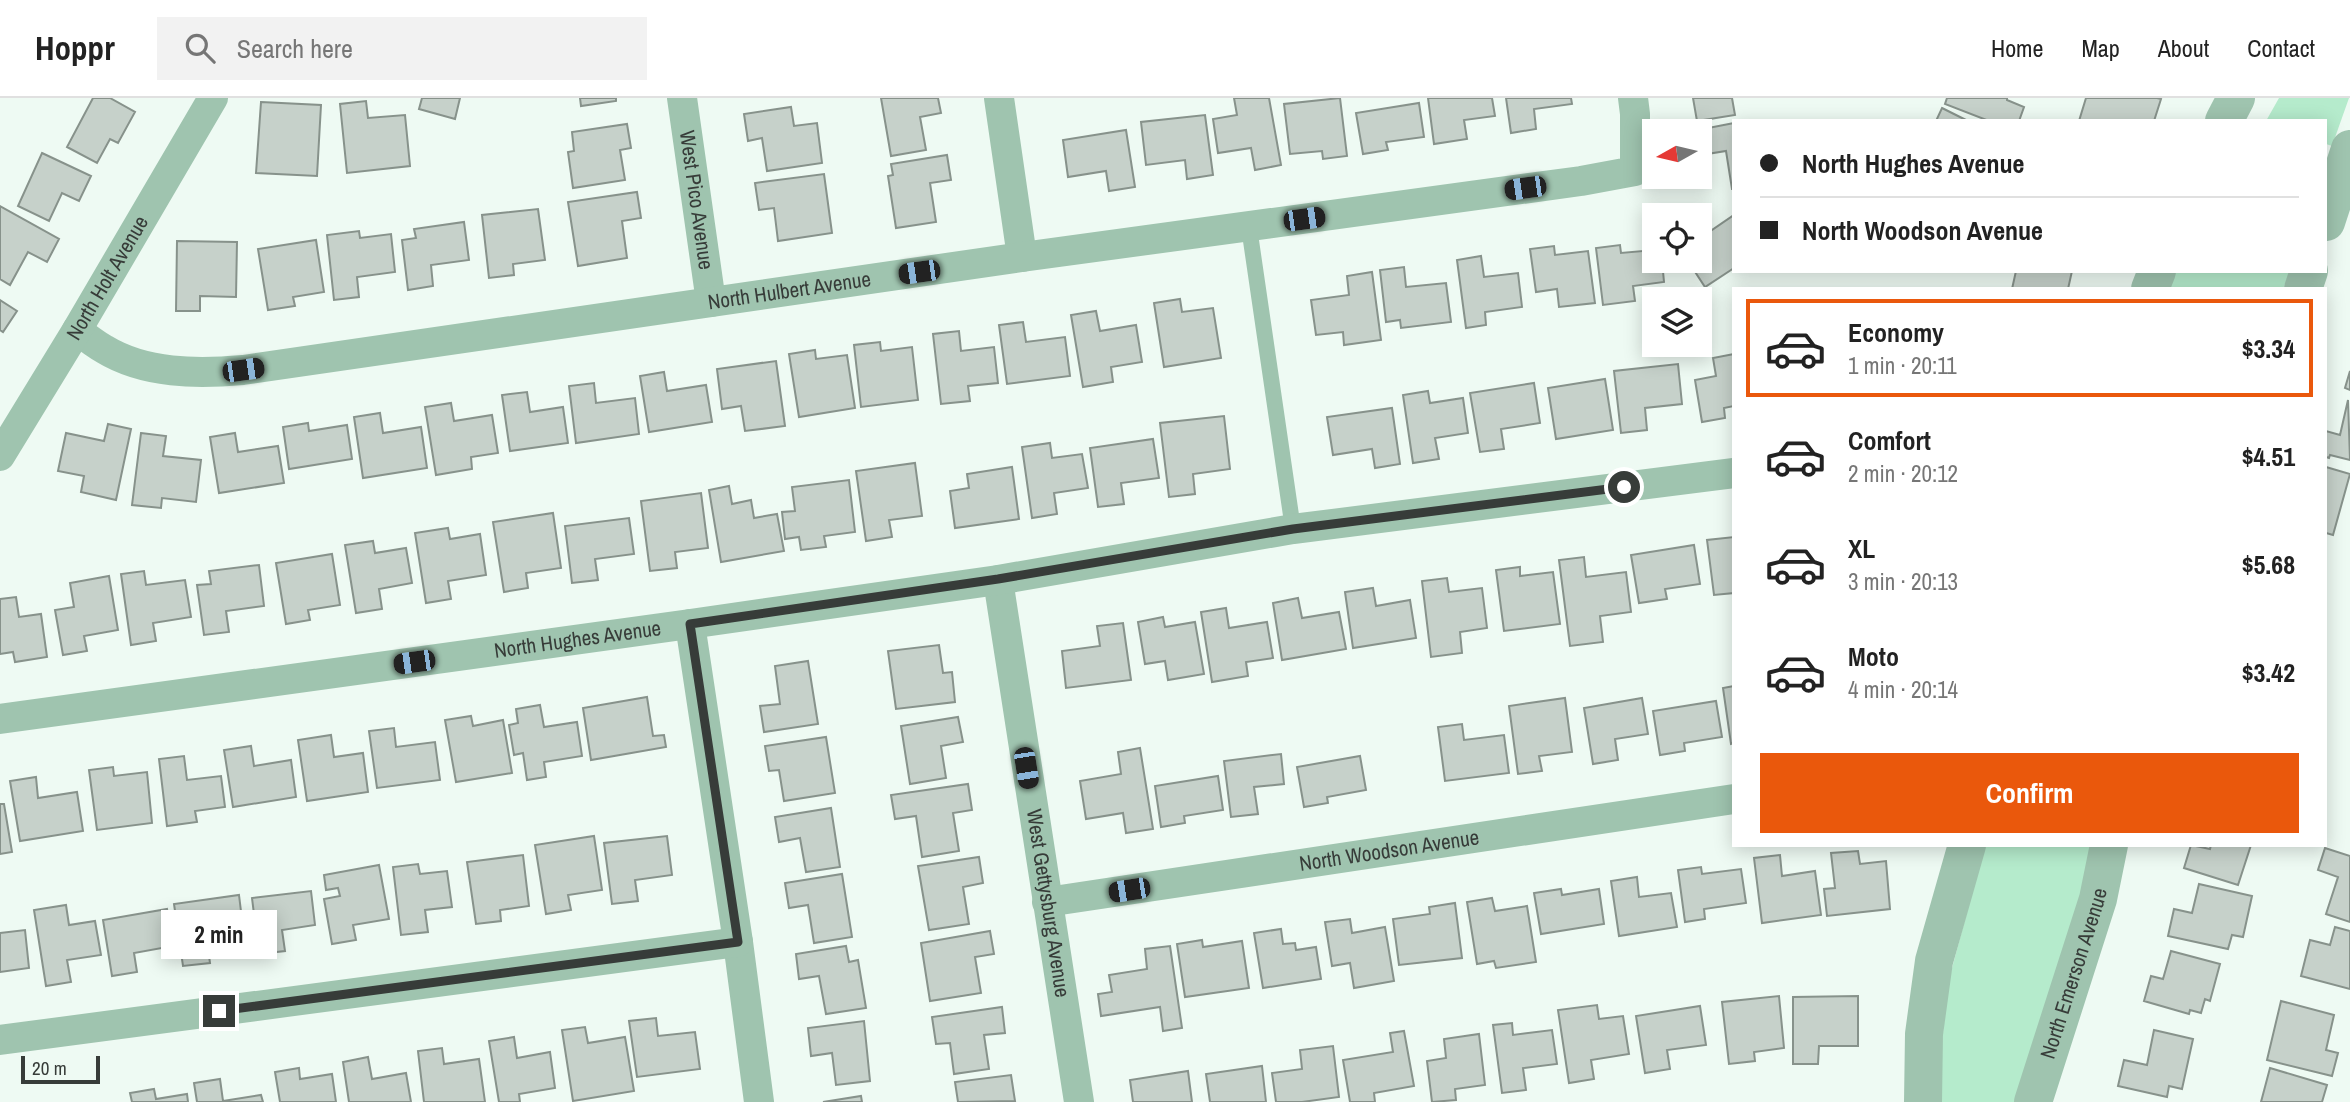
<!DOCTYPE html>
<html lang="en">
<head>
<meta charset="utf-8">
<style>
	body { margin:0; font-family:"Archivo Narrow",sans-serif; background:#f2f2f2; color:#222; height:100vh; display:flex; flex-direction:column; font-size:26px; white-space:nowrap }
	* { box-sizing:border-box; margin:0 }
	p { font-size:23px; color:#767676 }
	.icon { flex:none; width:38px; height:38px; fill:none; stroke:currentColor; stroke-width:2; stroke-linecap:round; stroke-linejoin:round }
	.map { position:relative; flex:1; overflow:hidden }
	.side { position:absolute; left:1732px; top:189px; width:595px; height:560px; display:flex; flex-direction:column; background:#fff; border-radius:0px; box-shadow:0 4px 18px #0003 }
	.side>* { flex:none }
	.banner { position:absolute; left:1732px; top:21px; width:595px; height:154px; border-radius:0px; box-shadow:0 4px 18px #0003; display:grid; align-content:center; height:154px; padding:0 28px; background:#fff }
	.needle { width:46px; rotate:262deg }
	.buttons { position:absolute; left:1642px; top:21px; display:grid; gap:14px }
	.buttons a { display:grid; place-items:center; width:70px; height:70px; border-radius:0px; background:#fff; box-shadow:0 4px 18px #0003; font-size:35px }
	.scale { position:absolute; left:21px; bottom:18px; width:79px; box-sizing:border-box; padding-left:7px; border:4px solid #373c39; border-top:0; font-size:19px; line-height:24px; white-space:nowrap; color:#373c39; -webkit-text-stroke:5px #eefaf3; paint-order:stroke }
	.end { position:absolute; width:32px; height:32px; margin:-16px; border:9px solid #373c39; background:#fff; box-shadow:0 0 0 4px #fff }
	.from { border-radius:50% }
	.bubble { position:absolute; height:49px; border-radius:0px; background:#fff; box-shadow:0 4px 18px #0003; font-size:23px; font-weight:800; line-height:49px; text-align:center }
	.car { position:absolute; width:21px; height:42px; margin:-21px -10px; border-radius:9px; box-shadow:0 0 5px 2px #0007; background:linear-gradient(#222 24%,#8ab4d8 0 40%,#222 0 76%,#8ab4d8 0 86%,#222 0) }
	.banner b { display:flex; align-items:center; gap:24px; height:66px; font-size:26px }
	.banner b+b { border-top:2px solid #e0e0e0 }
	.banner i { width:18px; height:18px; background:#222 }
	ul { padding:12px 0 0; list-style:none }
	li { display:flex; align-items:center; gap:21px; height:98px; margin:0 14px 10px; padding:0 14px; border:4px solid transparent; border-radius:0px }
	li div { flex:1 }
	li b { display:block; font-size:26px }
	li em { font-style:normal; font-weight:800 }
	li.selected { border-color:#ea580c }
	li>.icon { width:63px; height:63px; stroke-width:1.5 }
	.action { display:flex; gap:14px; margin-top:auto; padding:14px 28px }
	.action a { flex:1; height:80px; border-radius:0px; background:#ea580c; color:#fff; font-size:28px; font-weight:800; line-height:80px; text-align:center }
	header { display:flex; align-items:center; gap:42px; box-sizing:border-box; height:98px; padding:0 35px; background:#fff; border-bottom:2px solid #e0e0e0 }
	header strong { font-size:33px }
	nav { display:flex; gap:38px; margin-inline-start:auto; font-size:24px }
	.search { width:490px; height:63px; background:#f2f2f2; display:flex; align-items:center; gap:18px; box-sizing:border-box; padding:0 24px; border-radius:0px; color:#767676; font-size:26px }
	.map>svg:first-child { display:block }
	.green { fill:#b5ebcc }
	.building { fill:#c6d1ca; stroke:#87928b; stroke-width:2 }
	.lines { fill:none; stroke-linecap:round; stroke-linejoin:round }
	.service { stroke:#9fc4af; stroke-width:16 }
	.minor { stroke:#9fc4af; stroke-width:30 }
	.tertiary { stroke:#9fc4af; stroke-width:38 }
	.route { stroke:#373c39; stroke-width:9 }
	.labels { text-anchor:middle; stroke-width:5; stroke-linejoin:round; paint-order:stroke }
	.street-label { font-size:21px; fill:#373c39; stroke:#eefaf3 }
</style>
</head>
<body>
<header>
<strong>Hoppr</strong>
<div class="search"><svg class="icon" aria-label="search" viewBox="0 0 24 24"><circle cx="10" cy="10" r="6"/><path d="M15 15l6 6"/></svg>Search here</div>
<nav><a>Home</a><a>Map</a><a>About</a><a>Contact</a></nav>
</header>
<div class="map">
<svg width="2350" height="1004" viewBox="0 0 2350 1004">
	<rect width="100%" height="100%" fill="#eefaf3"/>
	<path class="green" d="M2279,0h70l-17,48 -6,-2v-23h-60z
		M2173,173h117l-7,18h-116z
		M1985,747h109l-7,29 -72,228h-76l3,-59 6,-60z"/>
	<path class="building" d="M93,0h17l25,14 -17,31 -8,-4 -13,24 -30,-16z
		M422,0h38l-5,21 -36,-10z
		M580,0h36v3l-35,5z
		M881,0h57l3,15 -21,4 6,33 -35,6z
		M1234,0h35l12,67 -26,5 -4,-22 -33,5 -5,-34 24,-4z
		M1340,0l7,58 -24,3 -1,-8 -32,3 -6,-50z
		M1428,0h64l3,18 -31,4 3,19 -33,5z
		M1506,0h65l1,6 -38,5 2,20 -25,4z
		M1693,0h39l3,17 -38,6z
		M1947,0h60v2l17,7 -5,14h-30l-44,-17z
		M2086,0h71l4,1 -7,22h-75z
		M366,3l2,17 37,-3 5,51 -63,7 -7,-69z
		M261,4l60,3 -4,71 -61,-3z
		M1419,5l5,34 -38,5 2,8 -25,4 -7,-41z
		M791,9l3,19 23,-3 5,40 -55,8 -5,-33 -14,3 -4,-27z
		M1942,10l26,13h-32z
		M1205,17l8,60 -26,4 -2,-19 -39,5 -5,-43z
		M1734,25v66h-2l-6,-38 -19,3 -4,-25z
		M627,26l4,24 -11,2 5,30 -52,8 -5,-36 6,-1 -2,-19z
		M1126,32l9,57 -26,4 -3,-20 -38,6 -5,-37z
		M42,55l49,23 -12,25 -17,-8 -13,28 -31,-15z
		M947,57l4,25 -21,3 6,39 -40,6 -8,-52 5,-1 -2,-11z
		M824,76l8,59 -54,8 -4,-33 -15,2 -4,-27z
		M637,94l4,26 -19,3 5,37 -49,8 -10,-64z
		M0,108l59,33 -12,23 -19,-10 -18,33 -10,-6z
		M538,111l7,51 -32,4 1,11 -25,3 -7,-63z
		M1734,117v53l-29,19 -17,-26h11v-37l7,10z
		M464,124l5,38 -38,5 2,21 -25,4 -6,-50 14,-2 -2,-9z
		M359,133l1,7 31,-4 4,38 -38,5 2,20 -25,3 -7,-65z
		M316,142l8,52 -31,5 2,9 -27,4 -10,-61z
		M177,143l60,1 -1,55 -36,-1v15h-24z
		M1620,147l1,8 33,-3v11h8l2,21 -31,4 2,15 -32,4 -7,-57z
		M1554,148l1,9 33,-4 7,52 -36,4 -2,-18 -21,3 -6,-43z
		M1481,158l3,21 34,-4 4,34 -37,5 1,13 -20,3 -9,-68z
		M1404,169l2,20 40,-4 5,39 -50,6 -1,-8 -14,2 -6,-52z
		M2016,173h56l-4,18h-56z
		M1372,174l9,68 -37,5 -1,-13 -27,3 -5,-35 38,-5 -2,-19z
		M1180,201l2,13 31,-4 8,50 -57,9 -10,-64z
		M0,202l17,11 -14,21 -3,-2z
		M1096,213l4,20 36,-6 6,37 -31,5 2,15 -30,5 -12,-72z
		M1023,224l3,20 39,-5 5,39 -63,8 -8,-59z
		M959,233l2,20 33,-4 4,36 -30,3 2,15 -29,3 -8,-70z
		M880,244l1,9 31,-4 6,53 -57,7 -7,-62z
		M815,252l1,9 31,-4 8,53 -56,9 -10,-63z
		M1734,256v52l-10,2 1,10 -23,4 -7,-42 21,-4 -3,-18z
		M776,263l9,65 -40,5 -4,-25 -19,3 -5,-40z
		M1678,266l4,40 -37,4 2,22 -26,3 -7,-62z
		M2350,273v19l-5,-2z
		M664,274l3,19 39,-6 6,37 -63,10 -9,-56z
		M1605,281l8,51 -57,9 -8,-51z
		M594,285l2,20 39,-5 4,36 -63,9 -7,-57z
		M1534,285l6,40 -39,6 3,20 -24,3 -10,-59z
		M1428,293l2,12 33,-5 5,35 -33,5 4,21 -26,4 -10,-68z
		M527,294l3,20 33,-5 5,36 -58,8 -8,-56z
		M2348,302l2,60 -20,-5 -1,3 -3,-1v-26l14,4z
		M451,305l3,18 38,-6 6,38 -27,4 1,12 -36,6 -11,-68z
		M1392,310l8,56 -25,4 -3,-19 -39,6 -6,-38z
		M380,315l3,20 38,-6 6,41 -64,10 -9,-61z
		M1224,318l6,53 -37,5 2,20 -26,3 -9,-74z
		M308,325l1,8 38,-6 5,34 -63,10 -6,-42z
		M108,326l23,5 -15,71 -35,-8 3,-16 -26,-5 8,-38 38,8z
		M141,335l25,3 -3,20 38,4 -5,42 -34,-4 -1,10 -29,-3z
		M235,335l3,19 40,-6 6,37 -65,10 -9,-56z
		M1153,341l6,39 -38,5 3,21 -26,3 -8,-59z
		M1050,345l2,15 30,-4 6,34 -34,5 3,21 -25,4 -10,-71z
		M915,365l7,53 -33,4 3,17 -26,4 -10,-70z
		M1012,369l7,52 -64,9 -5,-37 19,-3 -2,-14z
		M2326,369l24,7 -17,61 -7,-2z
		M849,382l6,52 -31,4 2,11 -25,3 -2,-13 -14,2 -3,-27 13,-1 -3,-24z
		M729,388l3,18 19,-4 3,18 23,-4 7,37 -63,11 -12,-72z
		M701,395l7,55 -33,4 2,16 -27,3 -9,-70z
		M553,415l8,55 -35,5 2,15 -24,4 -11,-70z
		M629,420l5,36 -39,5 3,21 -26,3 -7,-57z
		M448,430l2,11 30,-5 6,41 -38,6 3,18 -25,4 -11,-70z
		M1734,439v56l-20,2 -7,-55z
		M373,443l2,12 31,-5 6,35 -33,6 3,20 -26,4 -11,-68z
		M1694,447l6,39 -35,5 2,10 -28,4 -8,-48z
		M332,456l8,51 -32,5 2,10 -24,4 -10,-61z
		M1584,459l2,20 40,-5 5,40 -31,4 3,26 -33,4 -11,-86z
		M259,467l5,41 -38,5 3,21 -25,3 -7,-50 14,-1 -2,-13z
		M1520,469v9l33,-4 7,52 -56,7 -8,-61z
		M144,473l2,14 39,-5 6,37 -38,6 3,18 -25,4 -10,-71z
		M109,478l9,54 -34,6 3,15 -24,4 -8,-45 19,-3 -4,-24z
		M1447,480l2,14 33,-4 5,40 -27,4 2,21 -31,4 -9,-76z
		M1373,490l3,18 34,-6 6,38 -63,10 -8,-56z
		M16,499l3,20 22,-3 6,43 -32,5 -2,-10 -13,2v-55z
		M1298,500l4,20 37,-6 7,37 -64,11 -9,-57z
		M1226,510l3,20 38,-6 6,36 -27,4 2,14 -36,6 -11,-70z
		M1163,519l2,10 30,-5 9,52 -36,6 -3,-19 -20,3 -7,-42z
		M1123,525l8,57 -65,8 -4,-37 38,-5 -3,-20z
		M939,547l4,28 9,-1 3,30 -59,7 -8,-58z
		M808,563l10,63 -54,8 -4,-26 20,-2 -5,-38z
		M1734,588v57l-3,1 -8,-56z
		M647,599l6,39 11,-1 2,12 -75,13 -8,-52z
		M1565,600l7,54 -33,4 3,15 -24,3 -9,-68z
		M1642,600l6,36 -33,5 3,21 -25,4 -9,-56z
		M1716,603l6,36 -38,6 1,8 -25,4 -7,-44z
		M540,607l4,22 33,-5 5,34 -38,6 2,15 -19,3 -4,-27 -9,2 -5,-30 9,-2 -2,-14z
		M471,618l2,10 30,-6 9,53 -56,9 -11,-62z
		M958,619l5,25 -22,4 5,32 -36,6 -9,-58z
		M1462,626l2,16 40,-5 5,38 -64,8 -7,-54z
		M394,630l2,19 39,-5 5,38 -63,8 -8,-57z
		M331,637l3,22 29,-4 5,39 -61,9 -9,-61z
		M826,639l9,56 -51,8 -5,-31 -10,1 -4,-25z
		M251,648l3,20 37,-6 5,37 -63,10 -9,-57z
		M1140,650l13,81 -27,4 -3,-20 -37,6 -6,-38 41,-7 -3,-22z
		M1281,656l3,30 -30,3 4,27 -27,3 -7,-56z
		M184,658l3,24 34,-4 4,31 -30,4 2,11 -30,4 -8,-67z
		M1360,658l6,34 -39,7 1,6 -24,4 -7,-40z
		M113,669l1,9 33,-4 5,51 -55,7 -8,-60z
		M1218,678l5,34 -39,6 1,7 -24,4 -6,-41z
		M36,679l2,21 39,-6 6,39 -63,10 -10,-60z
		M968,686l4,26 -19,3 6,38 -37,6 -6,-41 -21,3 -4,-24z
		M0,706h4l8,48 -12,2z
		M831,710l9,59 -34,5 -6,-34 -21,4 -4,-25z
		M594,738l8,54 -34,5 3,15 -25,4 -11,-69z
		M667,738l5,39 -37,5 3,21 -26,3 -8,-61z
		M2191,747l19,4 1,-4h40l-13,40 -54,-17z
		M2325,750l25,8v66l-24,-8 12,-37 -20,-7z
		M1858,753l2,13 26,-3 4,48 -63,7 -3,-27 11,-1 -4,-35z
		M523,757l6,51 -29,4 1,11 -25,3 -9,-62z
		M1780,757l2,21 33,-5 6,44 -59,8 -8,-65z
		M979,759l4,26 -20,4 6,37 -40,6 -11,-64z
		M418,766l2,10 27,-3 5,36 -27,3 3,22 -27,3 -8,-68z
		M379,767l10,54 -36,6 3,15 -24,4 -8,-45 16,-3 -2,-8 -12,2 -2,-15z
		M1701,769l1,7 39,-5 5,34 -42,6 1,10 -20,3 -7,-52z
		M842,776l10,63 -38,6 -6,-38 -19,3 -4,-25z
		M1637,779l2,20 32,-4 6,34 -58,9 -8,-55z
		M2199,786l53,12 -9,41 -11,-2 -4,14 -60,-13 6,-27 18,4z
		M1561,791l1,6 37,-6 5,35 -63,10 -7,-41z
		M311,793l4,34 -33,5 3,21 -26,3 -7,-56z
		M239,797l5,41 -37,5 3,22 -27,3 -9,-62z
		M1492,800l3,13 32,-5 9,56 -40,6 -2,-7 -17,3 -10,-62z
		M1455,805l7,55 -63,7 -6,-46 37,-5 -1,-7z
		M66,807l3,20 26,-4 6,34 -34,5 4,22 -25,4 -12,-76z
		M167,811l6,37 -39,7 3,19 -25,4 -9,-56z
		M1350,821l2,14 33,-6 9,54 -40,7 -4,-25 -18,3 -7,-44z
		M2335,829l15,4v58l-49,-13 9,-36 20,5z
		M1281,831l2,15 12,-1 1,7 20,-3 5,32 -58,9 -9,-55z
		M25,832l4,38 -29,4v-39z
		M990,833l4,23 -19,3 6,36 -51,8 -9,-58z
		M1202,842l1,7 39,-6 7,47 -64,9 -8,-53z
		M846,848l3,16 9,-2 8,48 -40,6 -7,-38 -20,3 -3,-25z
		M1170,848l12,82 -19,3 -3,-24 -59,9 -3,-22 14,-2 -3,-17 38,-6 -2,-20z
		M2171,853l49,13 -10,37 -5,-2 -4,14 -11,-3 -1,4 -45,-13 7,-25 12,3z
		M1779,898l5,52 -30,4 1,9 -26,3 -7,-62z
		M1858,898v50h-39l-1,18h-25v-67z
		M2281,903l53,14 -8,35 12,3 -6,23 -65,-16z
		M1597,907l2,14 24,-3 6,38 -38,6 3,19 -25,4 -11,-73z
		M1700,908l6,39 -39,5 3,19 -25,4 -9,-57z
		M1002,909l3,26 -21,2 5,34 -35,5 -4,-31 -14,1 -4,-27z
		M656,920l2,18 37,-4 5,37 -63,8 -8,-56z
		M864,923l6,60 -34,4 -4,-32 -21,3 -3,-28z
		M1512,925l1,12 39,-5 5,34 -34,4 3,22 -24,3 -9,-68z
		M585,929l3,16 37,-6 9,54 -61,10 -11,-71z
		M2154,932l39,9 -11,50 -13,-3 -2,11 -49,-11 6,-26 23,5z
		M1404,933l10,55 -40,7 1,9h-25l-7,-42 50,-8 -3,-19z
		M1479,936l6,51 -30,4 1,11 -24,2 -5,-41 19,-3 -2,-19z
		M514,939l3,21 33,-6 5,36 -36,6 1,8h-21l-10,-61z
		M1333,948l6,51 -37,5h-26l-4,-29 30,-4 -2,-19z
		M442,950l2,16 35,-5 6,43h-61l-6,-51z
		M368,959l4,22 34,-6 5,29h-62l-6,-40z
		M1262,968l4,36h-56l-4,-28z
		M299,970l1,11 32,-5 4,28h-56l-5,-30z
		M2270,970l57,17 -5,17h-61z
		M1188,973l4,31h-59l-3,-22z
		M1011,977l4,26 -57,1 -3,-20z
		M220,981l3,22 38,-6 2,7h-66l-3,-19z
		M154,991l2,10 31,-5 1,8h-56l-2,-9z
		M861,998l1,6h-39z"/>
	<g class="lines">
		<path class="service" d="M1249,129l44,302"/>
		<g class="minor">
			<path id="s1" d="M682,0l29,204"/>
			<path d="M999,0l23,159"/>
			<path id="s2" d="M77,232c9,7 18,14 27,19 41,25 93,25 139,21l779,-113 559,-76 54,-10v-57l-2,-16"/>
			<path id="s3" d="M0,358l77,-126 136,-232"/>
			<path id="s4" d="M998,482l81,522"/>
			<path d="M690,526l48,318 21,160"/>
			<path id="s5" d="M0,621l690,-95 308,-44 295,-51 441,-56"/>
			<path id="s6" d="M1047,804l687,-103"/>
			<path d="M0,942l738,-98"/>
		</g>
		<g class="tertiary">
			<path d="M2224,23l12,-23"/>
			<path d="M2326,124l24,-73"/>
			<path d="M2150,191l7,-18"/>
			<path d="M2303,191l6,-18"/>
			<path d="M1923,1004l1,-68 10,-73 33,-116"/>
			<path id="s7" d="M2033,1004l65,-203 11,-54"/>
		</g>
	</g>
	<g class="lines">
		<path class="route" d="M219,913l519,-69 -48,-318 308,-45 295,-50 331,-42"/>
	</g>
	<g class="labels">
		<g class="street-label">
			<text dy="7" stroke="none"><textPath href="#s1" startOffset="103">West Pico Avenue</textPath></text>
			<text dy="7" stroke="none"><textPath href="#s3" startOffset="208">North Holt Avenue</textPath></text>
			<text dy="7" stroke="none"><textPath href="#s2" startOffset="728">North Hulbert Avenue</textPath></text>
			<text dy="7" stroke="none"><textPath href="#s5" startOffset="583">North Hughes Avenue</textPath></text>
			<text dy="7" stroke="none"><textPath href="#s6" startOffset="346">North Woodson Avenue</textPath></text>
			<text dy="7" stroke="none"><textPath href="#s4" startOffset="327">West Gettysburg Avenue</textPath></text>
			<text dy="7" stroke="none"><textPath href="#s7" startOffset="135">North Emerson Avenue</textPath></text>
		</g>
	</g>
</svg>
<div class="buttons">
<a><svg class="needle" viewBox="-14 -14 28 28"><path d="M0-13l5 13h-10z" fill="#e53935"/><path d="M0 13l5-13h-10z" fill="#767676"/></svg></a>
<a><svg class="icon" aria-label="locate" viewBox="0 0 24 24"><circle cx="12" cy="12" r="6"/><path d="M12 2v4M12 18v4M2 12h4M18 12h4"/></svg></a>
<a><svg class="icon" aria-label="layers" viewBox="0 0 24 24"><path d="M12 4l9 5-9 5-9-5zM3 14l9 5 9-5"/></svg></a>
</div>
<div class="scale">20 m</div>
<i class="end from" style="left:1624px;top:389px"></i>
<i class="end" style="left:219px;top:913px"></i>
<div class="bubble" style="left:161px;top:812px;width:116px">2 min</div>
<i class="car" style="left:1525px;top:90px;rotate:262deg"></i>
<i class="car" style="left:1304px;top:121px;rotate:82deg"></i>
<i class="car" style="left:919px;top:174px;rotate:262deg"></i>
<i class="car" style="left:243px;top:272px;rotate:82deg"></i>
<i class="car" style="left:414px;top:564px;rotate:262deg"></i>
<i class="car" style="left:1026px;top:670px;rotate:171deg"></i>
<i class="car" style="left:1129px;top:792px;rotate:261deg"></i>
<div class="banner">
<b><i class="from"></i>North Hughes Avenue</b>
<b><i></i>North Woodson Avenue</b>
</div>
<section class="side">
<ul>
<li class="selected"><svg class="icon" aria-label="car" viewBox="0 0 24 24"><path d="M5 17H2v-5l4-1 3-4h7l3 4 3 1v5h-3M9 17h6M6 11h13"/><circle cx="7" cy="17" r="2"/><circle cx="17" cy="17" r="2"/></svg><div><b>Economy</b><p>1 min · 20:11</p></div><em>$3.34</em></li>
<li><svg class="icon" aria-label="car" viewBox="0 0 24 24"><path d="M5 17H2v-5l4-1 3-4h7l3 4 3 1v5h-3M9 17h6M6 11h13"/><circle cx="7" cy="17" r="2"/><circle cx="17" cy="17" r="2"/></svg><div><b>Comfort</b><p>2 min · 20:12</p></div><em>$4.51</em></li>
<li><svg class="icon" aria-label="car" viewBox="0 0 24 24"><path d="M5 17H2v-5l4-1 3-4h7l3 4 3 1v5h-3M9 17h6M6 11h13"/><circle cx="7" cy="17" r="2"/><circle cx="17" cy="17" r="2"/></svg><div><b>XL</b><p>3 min · 20:13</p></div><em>$5.68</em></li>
<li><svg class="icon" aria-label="car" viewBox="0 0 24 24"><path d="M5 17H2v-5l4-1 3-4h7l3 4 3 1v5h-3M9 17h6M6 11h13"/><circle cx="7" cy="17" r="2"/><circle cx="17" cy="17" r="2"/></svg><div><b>Moto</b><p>4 min · 20:14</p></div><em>$3.42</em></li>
</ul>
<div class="action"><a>Confirm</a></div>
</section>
</div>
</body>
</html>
